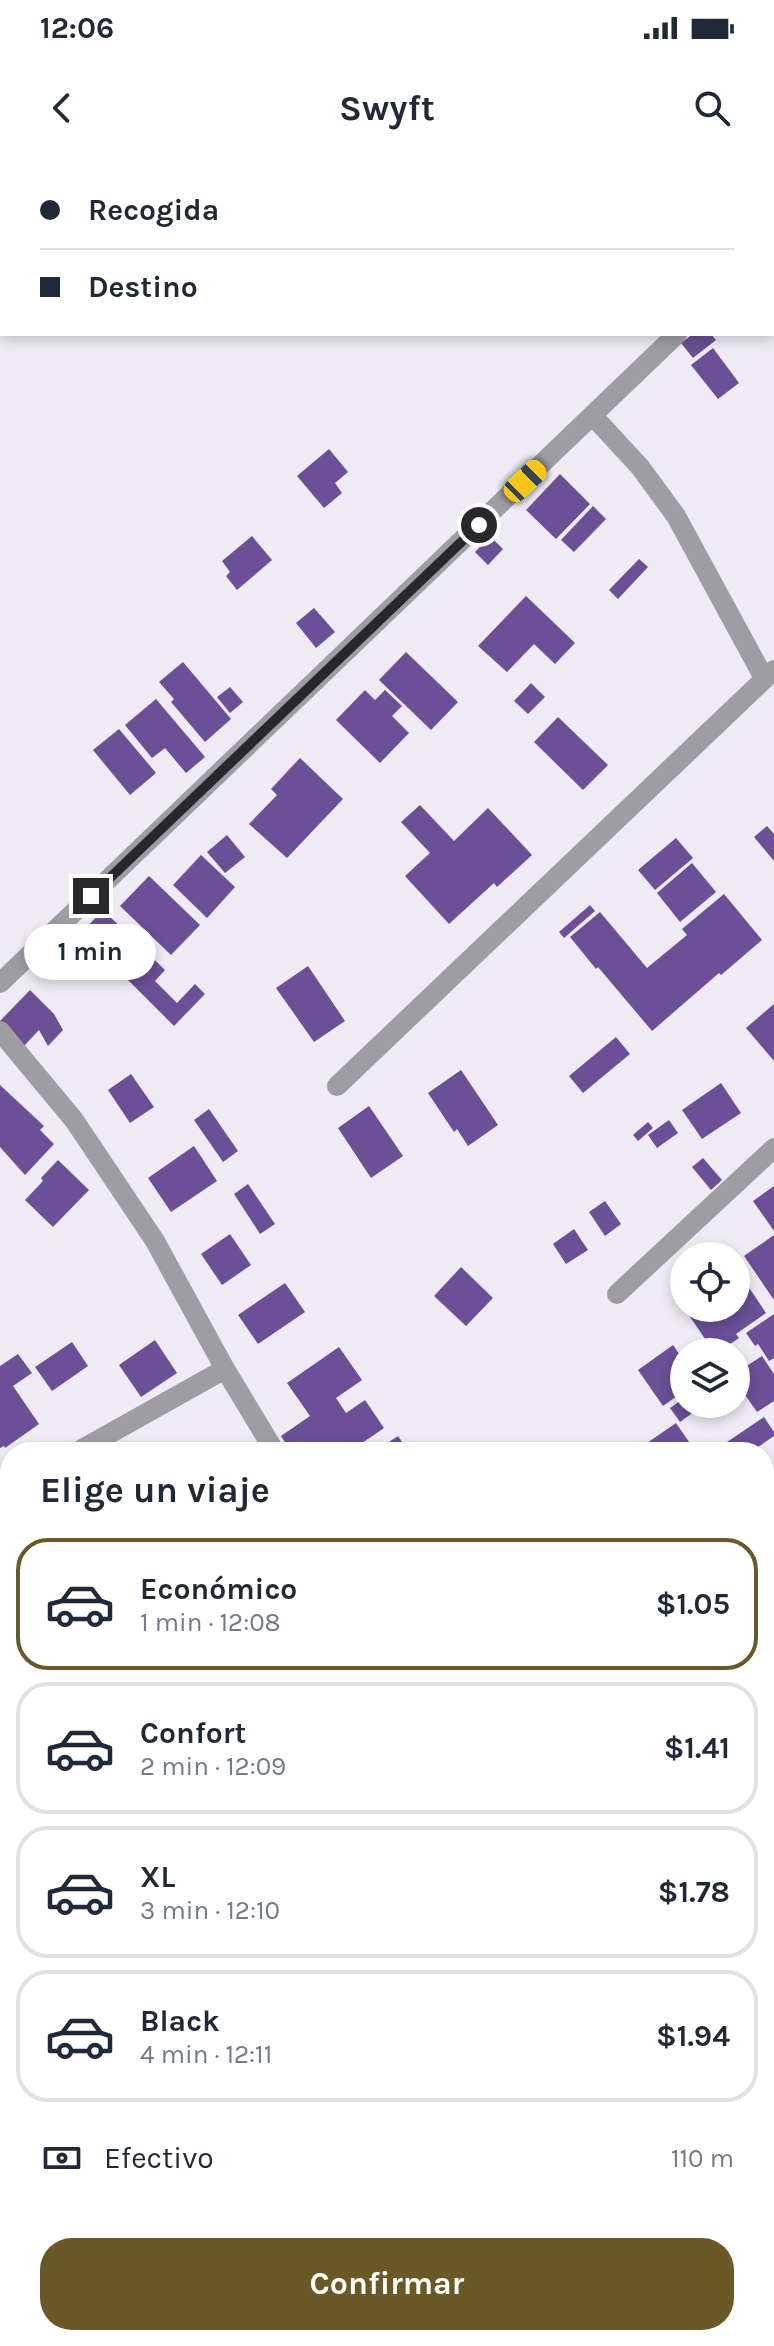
<!DOCTYPE html>
<html lang="es">
<head>
<meta charset="utf-8">
<style>
	body { margin:0; font-family:Karla,sans-serif; background:#f6f6f7; color:#1f2937; height:100vh; display:flex; flex-direction:column; font-size:30px; white-space:nowrap }
	* { box-sizing:border-box; margin:0 }
	p { font-size:26px; color:#747a83 }
	.icon { flex:none; width:44px; height:44px; fill:none; stroke:currentColor; stroke-width:2; stroke-linecap:round; stroke-linejoin:round }
	.map { position:relative; flex:1; overflow:hidden }
	.details { position:absolute; left:0px; top:1282px; width:774px; height:904px; display:flex; flex-direction:column; background:#fff; border-radius:32px 32px 0 0; box-shadow:0 4px 12px #0003 }
	.details>* { flex:none }
	.banner { position:absolute; left:0px; top:0px; width:774px; height:176px; box-shadow:0 4px 12px #0003; display:grid; align-content:center; height:176px; padding:0 40px; background:#fff }
	.buttons { position:absolute; left:670px; top:1082px; display:grid; gap:16px }
	.buttons a { display:grid; place-items:center; width:80px; height:80px; border-radius:50%; background:#fff; box-shadow:0 4px 12px #0003; font-size:40px }
	.end { position:absolute; width:36px; height:36px; margin:-18px; border:10px solid #29272b; background:#fff; box-shadow:0 0 0 4px #fff }
	.from { border-radius:50% }
	.bubble { position:absolute; height:56px; border-radius:28px; background:#fff; box-shadow:0 4px 12px #0003; font-size:26px; font-weight:700; line-height:56px; text-align:center }
	.car { position:absolute; width:24px; height:48px; margin:-24px -12px; border-radius:10px; box-shadow:0 0 6px 2px #0007; background:linear-gradient(#f5c518 24%,#345 0 40%,#f5c518 0 76%,#345 0 86%,#f5c518 0) }
	.banner b { display:flex; align-items:center; gap:28px; height:76px; font-size:30px }
	.banner b+b { border-top:2px solid #e0e1e3 }
	.banner i { width:20px; height:20px; background:#1f2937 }
	ul { padding:0; list-style:none }
	li { display:flex; align-items:center; gap:24px; height:132px; margin:0 16px 12px; padding:0 24px; border:4px solid #e0e1e3; border-radius:32px }
	li div { flex:1 }
	li b { display:block; font-size:30px }
	li em { font-style:normal; font-weight:700 }
	li.current { border-color:#6a5927 }
	li>.icon { width:72px; height:72px; stroke-width:1.5 }
	h2 { padding:0 40px; font-size:36px; line-height:96px }
	.pay { display:flex; align-items:center; gap:20px; height:88px; padding:0 40px; font-size:30px }
	.pay p { margin-inline-start:auto }
	.button { display:flex; gap:16px; margin-top:auto; padding:16px 40px }
	.button a { flex:1; height:92px; border-radius:32px; background:#6a5927; color:#fff; font-size:32px; font-weight:700; line-height:92px; text-align:center }
	.status { display:flex; justify-content:space-between; align-items:center; height:56px; padding:0 40px; background:#fff; direction:ltr }
	.status svg { height:22px; fill:currentColor }
	header { display:flex; justify-content:space-between; align-items:center; height:104px; padding:0 40px; background:#fff; font-size:36px; font-weight:700 }
	.map>svg:first-child { display:block }
	.building { fill:#6b4f97 }
	.lines { fill:none; stroke-linecap:round; stroke-linejoin:round }
	.minor { stroke:#9e9da1; stroke-width:20 }
	.route { stroke:#29272b; stroke-width:10 }
</style>
</head>
<body>
<div class="status"><b>12:06</b><svg viewBox="0 0 49 12"><path d="M0 12V9h3v3zM5 12V6h3v6zM10 12V3h3v9zM15 12V0h3v12zM26 1h20v11H26zM47 4h2v5h-2z"/></svg></div>
<header><svg class="icon" aria-label="back" viewBox="0 0 24 24"><path d="M15 5l-7 7 7 7"/></svg>Swyft<svg class="icon" aria-label="search" viewBox="0 0 24 24"><circle cx="10" cy="10" r="6"/><path d="M15 15l6 6"/></svg></header>
<div class="map">
<svg width="774" height="2186" viewBox="0 0 774 2186">
	<rect width="100%" height="100%" fill="#eeebf5"/>
	<path class="building" d="M693,174h18l5,6 -23,18 -12,-15z
		M713,188l26,35 -21,16 -27,-34z
		M329,289l19,23 -13,11 7,10 -18,15 -27,-32z
		M560,314l30,30 -34,35 -30,-29z
		M593,346l13,13 -32,33 -13,-12z
		M252,376l20,24 -35,30 -11,-14 4,-4 -8,-11z
		M490,376l13,13 -15,16 -13,-13z
		M639,399l9,8 -30,32 -9,-9z
		M526,436l49,47 -20,21 -21,-20 -27,28 -29,-26z
		M314,448l21,24 -19,16 -20,-25z
		M406,492l52,50 -27,28 -52,-50z
		M183,502l48,57 -26,23 -34,-40 3,-3 -15,-17z
		M531,523l14,14 -17,17 -14,-13z
		M230,527l13,15 -13,11 -13,-16z
		M365,530l10,10 10,-10 17,16 -10,10 17,17 -29,30 -44,-43z
		M156,539l49,58 -19,16 -21,-25 -13,10 -27,-33z
		M558,557l50,48 -25,25 -49,-48z
		M119,569l37,44 -26,22 -37,-45z
		M300,598l43,41 -56,59 -38,-34 28,-29 -6,-6z
		M420,645l34,36 34,-33 44,47 -35,32 -3,-4 -45,41 -44,-48 25,-23 -29,-31z
		M767,666l7,8v27l-20,-24z
		M227,675l18,22 -20,16 -18,-21z
		M676,678l17,20 -38,32 -17,-20z
		M201,695l34,32 -28,31 -34,-33z
		M692,703l24,29 -36,30 -23,-29z
		M149,716l51,49 -29,30 -51,-49z
		M724,734l38,46 -41,35 -2,-2 -67,58 -54,-64 -2,2 -26,-32 30,-25 47,56 40,-33 -5,-6z
		M590,745l5,6 -31,27 -5,-6z
		M103,750l62,60 -10,11 22,22 18,-19 10,10 -31,32 -93,-93z
		M308,806l37,55 -31,21 -38,-54z
		M30,830l24,24 9,16 -15,16 -9,-16 -16,17 -23,-21v-5z
		M774,844v57l-28,-33z
		M616,877l14,17 -47,39 -14,-17z
		M461,910l37,55 -30,21 -11,-17 -3,3 -26,-39z
		M131,914l23,33 -24,16 -22,-33z
		M721,923l20,30 -39,26 -20,-29z
		M0,925l44,41 -4,4 14,14 -29,31 -25,-28z
		M369,946l34,50 -32,22 -33,-50z
		M209,949l29,42 -15,11 -29,-42z
		M669,960l9,13 -21,15 -9,-13z
		M648,962l5,6 -15,13 -5,-6z
		M194,986l23,35 -46,31 -23,-34z
		M703,998l19,22 -11,10 -19,-23z
		M58,1000l31,30 -36,37 -28,-27 18,-19 -2,-3z
		M248,1024l27,40 -15,10 -26,-40z
		M774,1026v45l-21,-30z
		M605,1041l16,23 -16,12 -16,-24z
		M574,1069l14,21 -22,14 -13,-20z
		M230,1074l21,31 -29,20 -21,-31z
		M774,1075v65l-30,-44z
		M461,1107l32,31 -27,28 -32,-30z
		M740,1114l26,39 -30,21 3,4 -21,14h-4l-30,-44h52v-31z
		M285,1123l20,29 -47,32 -20,-29z
		M774,1154v44l-5,3 -11,-17 -3,2 -9,-13z
		M155,1180l22,33 -36,24 -22,-32z
		M72,1182l16,24 -36,25 -17,-24z
		M673,1185l11,16v30l-21,15 -25,-36z
		M339,1187l23,33 -26,18 10,15 19,-13 19,28 -35,24h-58l-10,-16 29,-20 -23,-33z
		M18,1194l14,19 -19,13 26,38 -34,24 -1,-2 -4,2v-82z
		M762,1196l12,18v27l-17,11 -21,-30v-9z
		M684,1238v6h21l-25,18 -10,-14z
		M764,1257l10,15v4l-23,16h-18l-6,-10z
		M676,1263l20,29h-62z
		M398,1276l11,16h-35z
		M764,1834l10,15v6l-10,6z
		M771,2047l3,4v29l-10,7v-35z"/>
	<g class="lines">
		<path class="minor" d="M772,81l2,-1
			M593,256l47,51 36,49 88,162
			M0,823l677,-649
			M0,871l74,89 81,121 70,128 50,83
			M337,926l437,-416
			M617,1134l157,-146
			M77,1292l148,-83
			M5,1332l5,-2
			M764,1344l10,-8
			M764,1942l10,12
			M0,1958l10,-8
			M502,2176l8,10
			M409,2186l13,-10"/>
	</g>
	<g class="lines">
		<path class="route" d="M91,736l388,-371"/>
	</g>
</svg>
<div class="buttons">
<a><svg class="icon" aria-label="locate" viewBox="0 0 24 24"><circle cx="12" cy="12" r="6"/><path d="M12 2v4M12 18v4M2 12h4M18 12h4"/></svg></a>
<a><svg class="icon" aria-label="layers" viewBox="0 0 24 24"><path d="M12 4l9 5-9 5-9-5zM3 14l9 5 9-5"/></svg></a>
</div>
<i class="end from" style="left:479px;top:365px"></i>
<i class="end" style="left:91px;top:736px"></i>
<div class="bubble" style="left:24px;top:764px;width:132px">1 min</div>
<i class="car" style="left:525px;top:321px;rotate:46deg"></i>
<div class="banner">
<b><i class="from"></i>Recogida</b>
<b><i></i>Destino</b>
</div>
<section class="details">
<h2>Elige un viaje</h2>
<ul>
<li class="current"><svg class="icon" aria-label="car" viewBox="0 0 24 24"><path d="M5 17H2v-5l4-1 3-4h7l3 4 3 1v5h-3M9 17h6M6 11h13"/><circle cx="7" cy="17" r="2"/><circle cx="17" cy="17" r="2"/></svg><div><b>Económico</b><p>1 min · 12:08</p></div><em>$1.05</em></li>
<li><svg class="icon" aria-label="car" viewBox="0 0 24 24"><path d="M5 17H2v-5l4-1 3-4h7l3 4 3 1v5h-3M9 17h6M6 11h13"/><circle cx="7" cy="17" r="2"/><circle cx="17" cy="17" r="2"/></svg><div><b>Confort</b><p>2 min · 12:09</p></div><em>$1.41</em></li>
<li><svg class="icon" aria-label="car" viewBox="0 0 24 24"><path d="M5 17H2v-5l4-1 3-4h7l3 4 3 1v5h-3M9 17h6M6 11h13"/><circle cx="7" cy="17" r="2"/><circle cx="17" cy="17" r="2"/></svg><div><b>XL</b><p>3 min · 12:10</p></div><em>$1.78</em></li>
<li><svg class="icon" aria-label="car" viewBox="0 0 24 24"><path d="M5 17H2v-5l4-1 3-4h7l3 4 3 1v5h-3M9 17h6M6 11h13"/><circle cx="7" cy="17" r="2"/><circle cx="17" cy="17" r="2"/></svg><div><b>Black</b><p>4 min · 12:11</p></div><em>$1.94</em></li>
</ul>
<div class="pay"><svg class="icon" aria-label="cash" viewBox="0 0 24 24"><path d="M3 7h18v10H3z"/><circle cx="12" cy="12" r="2"/></svg>Efectivo<p>110 m</p></div>
<div class="button"><a>Confirmar</a></div>
</section>
</div>
</body>
</html>
